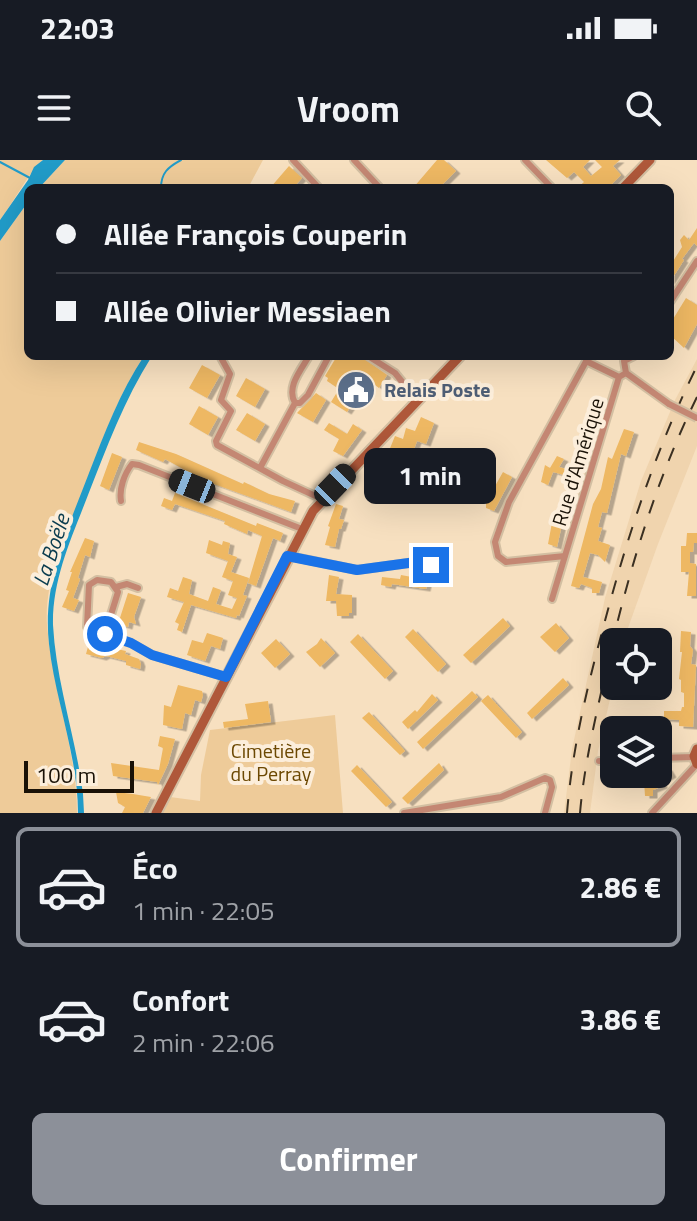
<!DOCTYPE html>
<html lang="fr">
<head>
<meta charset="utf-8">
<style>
	body { margin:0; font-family:"Titillium Web",sans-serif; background:#20242c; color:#f1f3f6; height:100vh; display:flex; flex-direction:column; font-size:30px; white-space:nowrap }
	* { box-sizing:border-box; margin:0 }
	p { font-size:26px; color:#9ea1a6 }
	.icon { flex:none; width:44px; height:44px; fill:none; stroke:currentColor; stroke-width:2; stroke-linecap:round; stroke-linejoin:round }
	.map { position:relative; height:653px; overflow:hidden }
	.drawer { display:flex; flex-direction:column; background:#171b24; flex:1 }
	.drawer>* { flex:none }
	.hud { position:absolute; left:24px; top:24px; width:650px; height:176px; border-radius:12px; box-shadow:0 8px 32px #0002; display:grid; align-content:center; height:176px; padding:0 32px; background:#171b24 }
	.controls { position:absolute; left:600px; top:468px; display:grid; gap:16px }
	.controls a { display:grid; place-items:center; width:72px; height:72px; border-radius:12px; background:#171b24; box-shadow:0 8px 32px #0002; font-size:40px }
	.scale { position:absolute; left:24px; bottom:20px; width:110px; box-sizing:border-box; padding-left:8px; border:4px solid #191106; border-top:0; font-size:22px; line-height:28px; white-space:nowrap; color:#191106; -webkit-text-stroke:6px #fceedb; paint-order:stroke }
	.end { position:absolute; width:36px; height:36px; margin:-18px; border:10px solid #1a73e8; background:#fff; box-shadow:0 0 0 4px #fff }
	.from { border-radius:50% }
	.bubble { position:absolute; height:56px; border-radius:12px; background:#171b24; box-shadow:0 8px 32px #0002; font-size:26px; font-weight:700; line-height:56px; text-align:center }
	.car { position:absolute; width:24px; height:48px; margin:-24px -12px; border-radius:10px; box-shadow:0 0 6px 2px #0007; background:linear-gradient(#222 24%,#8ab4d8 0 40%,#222 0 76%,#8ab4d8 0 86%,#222 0) }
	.hud b { display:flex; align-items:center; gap:28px; height:76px; font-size:30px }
	.hud b+b { border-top:2px solid #363941 }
	.hud i { width:20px; height:20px; background:#f1f3f6 }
	ul { padding:14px 0 0; list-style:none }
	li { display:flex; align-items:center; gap:24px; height:120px; margin:0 16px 12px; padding:0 16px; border:4px solid transparent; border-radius:12px }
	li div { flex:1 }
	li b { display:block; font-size:30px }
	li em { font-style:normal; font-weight:700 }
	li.active { border-color:#8c9099 }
	li>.icon { width:72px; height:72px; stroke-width:1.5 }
	.primary-button { display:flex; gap:16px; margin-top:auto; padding:16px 32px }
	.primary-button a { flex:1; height:92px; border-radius:12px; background:#8c9099; color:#fff; font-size:32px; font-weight:700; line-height:92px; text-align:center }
	.status { display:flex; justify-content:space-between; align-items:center; height:56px; padding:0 40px; background:#171b24; direction:ltr }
	.status svg { height:22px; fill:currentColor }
	header { display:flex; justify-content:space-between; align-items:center; height:104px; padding:0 32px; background:#171b24; font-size:36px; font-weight:700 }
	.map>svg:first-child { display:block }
	.built { fill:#f0d4ae }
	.green { fill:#eecb99 }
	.water { fill:#219bc8 }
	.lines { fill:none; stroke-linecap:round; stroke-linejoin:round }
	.stream { stroke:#219bc8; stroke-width:2 }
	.building { fill:#eeb863; filter:url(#shadow) }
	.street-casing { stroke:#d3bfa2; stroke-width:10 }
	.secondary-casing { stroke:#d3bfa2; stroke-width:13 }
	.street { stroke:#c48773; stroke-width:6 }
	.secondary { stroke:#af583a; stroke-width:9 }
	.rail { stroke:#3b3022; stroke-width:2; stroke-dasharray:14 14; stroke-linecap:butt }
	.street-bridge-casing { stroke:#d3bfa2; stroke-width:10; stroke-linecap:butt }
	.street-bridge { stroke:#c48773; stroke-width:6 }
	.route { stroke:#1a73e8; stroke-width:10 }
	.labels { text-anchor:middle; stroke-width:8; stroke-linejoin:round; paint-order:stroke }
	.service-label { font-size:20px; font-weight:bold; fill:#4e5e75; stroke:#fceedb; text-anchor:start }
	.street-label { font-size:20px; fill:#191106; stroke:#fceedb }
	.park-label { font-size:20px; fill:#6c4802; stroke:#fceedb }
	.water-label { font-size:22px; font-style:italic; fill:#093b4e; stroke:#fceedb }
</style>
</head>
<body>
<div class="status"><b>22:03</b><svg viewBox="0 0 49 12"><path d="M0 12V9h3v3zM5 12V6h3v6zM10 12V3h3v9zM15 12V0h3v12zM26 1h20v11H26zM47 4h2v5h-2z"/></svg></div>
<header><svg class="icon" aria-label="menu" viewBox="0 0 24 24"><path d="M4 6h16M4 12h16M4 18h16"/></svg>Vroom<svg class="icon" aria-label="search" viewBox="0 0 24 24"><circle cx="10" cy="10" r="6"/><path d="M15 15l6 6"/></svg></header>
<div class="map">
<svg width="697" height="653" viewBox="0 0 697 653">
	<defs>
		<filter id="shadow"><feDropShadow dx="4.5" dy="2.5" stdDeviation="0" flood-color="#0004"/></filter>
	</defs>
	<rect width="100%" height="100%" fill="#f7e0c0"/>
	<path class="built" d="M697,199v87l-39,98 -35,98h-9v40l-16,69 -8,62h-26l8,-64 33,-151 36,-117 34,-81z"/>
	<path class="green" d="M0,0h43c-12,9 -32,46 -43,60z
		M65,0h198l-15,28h-209z
		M28,42v154h116c-27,41 -43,88 -61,134 -16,42 -39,89 -36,135 5,64 30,125 30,188h-77v-572z
		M335,555l8,98h-181l8,-16 30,4 1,-26 9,-45z"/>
	<path class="water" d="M43,0h22l-26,28h-11v14l-28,39v-21l28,-40 6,-13z
		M144,196h8c-28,44 -45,91 -64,139 -16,42 -36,84 -35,130 3,57 23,113 30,169l1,19h-6c0,-57 -23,-113 -29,-169 -7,-61 19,-116 40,-171 16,-41 31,-81 55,-117z"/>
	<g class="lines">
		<path class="stream" d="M0,2l30,16
			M161,28c0,-15 7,-21 20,-28"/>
	</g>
	<path class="building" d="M437,0h7l12,11 -17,17h-26z
		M546,0h44l-7,7 8,9 11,-9 -7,-7h25l-7,6 8,9 -13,13h-31l7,-6 -10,-10 -7,6z
		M289,6l13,12 -9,10h-23z
		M697,68v18l-3,-3 -12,16 2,1 -14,22v-16l12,-19 -2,-7 4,-5 5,5z
		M686,138l11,7v19l-13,24 -14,-13v-11z
		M337,196h23l27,19 -8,13 -8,-6 -15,22 -2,-2 -7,10 -16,-10 8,-13 -12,-8 1,-3 -3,-2z
		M202,205l18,10 -13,23 -18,-10z
		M246,218l19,11 -10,18 -19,-11z
		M316,233l10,7 -13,22 -16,-9z
		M199,246l19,11 -10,18 -19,-11z
		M247,253l18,11 -10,17 -19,-11z
		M421,257l13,6 -8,21 -9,-3 -4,11 -13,-4 -6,18 -10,-3 11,-27 8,3 3,-11 9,3z
		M329,263l18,11 6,-10 9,6 -19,26 -10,-5 6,-12 -15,-9z
		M624,269l10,3 -8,24 -5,-2 -14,59 -5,-1 -4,15 4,1 -4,13 12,4 -5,17 -7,-7 -8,-2 -7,24 19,5 -3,11h-7v-5l-11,-4 -2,4 -8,-2 22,-82 8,-15 7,-32 4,2z
		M139,282l37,12 67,30 1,-2 25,12 26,7 -4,11 -88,-32 -38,-21 -2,3 -27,-12z
		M112,293l10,4 -13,33 -9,-4z
		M557,296l7,3 -5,8 17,5 -1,6 -22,-6 -5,13 -7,-3 4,-17 5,3z
		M503,312l9,5 -18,34 -8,-3v-6z
		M175,333l81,33 1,-3 26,10 -3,8 -7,-3 -17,48 -8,-3 14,-47 -14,-6 -1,4 -23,-10 1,-3 -50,-17 -3,6 -11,-4 3,-8 8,3z
		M336,344l7,2 -4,13 5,1 -3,9h-2l-4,18 -10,-2 5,-18 -2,-1z
		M554,352l10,3 -7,32 -9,-3z
		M687,373h10v10h-3l-1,9h-3v11l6,1v32h-9l2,-24h-8v-26h5z
		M85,378l9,3 -4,16 -5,-2 -7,23 2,1 -7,19 6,2 -5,11 -12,-4 7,-16 -3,-1 6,-18h-2z
		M209,380l13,5 1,-4 7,2 -2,11 9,3 -6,15 18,6 -6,17 4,1 -8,20 -2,-1 -1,3 -45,-13 -9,27 -5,-2 2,-6 -4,-2 9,-20 -17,-5 3,-9 8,3 5,-14 9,3 -3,14 19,7 5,-14 8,3 -5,14 16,5 5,-11 -9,-3 5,-14 -11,-4 6,-16 -22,-8z
		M329,415l10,2 -3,17 16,1v18h-3v3h-12l-1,-15h-10z
		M401,415l27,5 -2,9 -34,-5 -1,3 -10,-2 1,-8 18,2z
		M128,433l13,4 -7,20 2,7 -7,-2 -1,5 -10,-3z
		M503,458l7,8 -39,37 -8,-8z
		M556,463l13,15 -14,14 -15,-15z
		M413,469l33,35 -8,8 -33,-35z
		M681,471l10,1 -1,14 3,4 -2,14 5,1 -3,62 -14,-1v-6l-15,-1v-8h17l1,-4h2v-14l-3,-1v-12l-2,-1 3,-27h-2z
		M207,473l16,5 -3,11 -9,-3 -6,15 -18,-6 5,-15 11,3z
		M358,474l35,37 -8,8 -35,-37z
		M321,478l14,15 -15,14 -14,-15 11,-8z
		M276,479l14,15 -15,14 -14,-15z
		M89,483l37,8 -1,3 14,5 2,5 -1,5 -14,-4v-4l-20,-5 -4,2 -16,-4z
		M563,518l6,7 -37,34 -5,-6z
		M178,525l24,6 1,4 -2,7 -6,-2 -4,15 -6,-2 -3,16 -19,-4 1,-20 7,2z
		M472,531l6,6 -55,52 -6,-7z
		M432,534l6,6 -30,29 -6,-7 13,-12 2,2z
		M488,535l34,37 -6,6 -35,-37z
		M268,541l3,21 -47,6 -1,-6 25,-3 -3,-15z
		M369,552l36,39 -5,4 -38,-37z
		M160,576l15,3 -7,25 -10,21 -1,-3 -44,-6 -2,-13 48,7 4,-22 -5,-2z
		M439,603l5,7 -36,34 -6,-6z
		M357,605l35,37 -6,5 -35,-36z
		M668,608l4,7 -10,6 1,5 -10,4v6h-8l-1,-15 -30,1 -1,-8h45v-3z
		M116,632l17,2 18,3 -8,16h-21l3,-6 -7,-4z"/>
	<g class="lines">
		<g class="street-casing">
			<path id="street" d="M293,0l26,28
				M354,0l26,28
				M525,0l27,28
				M670,142l27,-41
				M220,196l10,18 -9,26 10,11 -15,30 1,4 66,36 39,18
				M368,196l27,17 22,27
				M586,201l33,16
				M626,213l43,31
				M295,243c-9,-16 6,-33 14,-47
				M260,308l35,-65h5l8,-8 21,-39
				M121,341c-2,-12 3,-27 11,-37l7,1 163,64
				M289,396l68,14 59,-8 15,3
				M565,396l-59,6 -8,-6 -3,-14 14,-40 80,-146
				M116,427l11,-3 11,4
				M552,439l67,-222 7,-4 -2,-12 10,-5
				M105,474l13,-42 -7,-10 -14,-2 -8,5 -2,42 4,5 40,11 21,12 74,22
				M658,598l36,-1
				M599,601h15
				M404,653l97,-16 44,-19 5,2 2,7 -7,26
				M652,653l45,-49"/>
		</g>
		<g class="secondary-casing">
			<path id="secondary" d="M623,28l27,-28
				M697,589l-3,7 3,8
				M156,653l157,-302 147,-155"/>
		</g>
		<use href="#street" class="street"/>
		<use href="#secondary" class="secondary"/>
		<path class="rail" d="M567,653c5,-62 19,-121 35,-181 24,-92 53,-181 95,-266
			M580,653c4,-47 15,-93 25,-138 21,-95 49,-191 92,-278"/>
		<g class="street-bridge-casing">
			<path id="street-bridge" d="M669,244l28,14"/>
		</g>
		<use href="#street-bridge" class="street-bridge"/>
	</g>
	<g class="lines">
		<path class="route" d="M105,474l26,9 21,12 74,22 61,-121 70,14 59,-8 15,3"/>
	</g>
	<defs>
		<g id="civic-disc" transform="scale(2)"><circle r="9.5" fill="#5c6f8a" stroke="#fceedb"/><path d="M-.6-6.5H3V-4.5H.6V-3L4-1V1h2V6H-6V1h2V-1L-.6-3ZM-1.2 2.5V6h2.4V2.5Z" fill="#fff"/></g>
	</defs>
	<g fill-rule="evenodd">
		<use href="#civic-disc" x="356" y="230"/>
	</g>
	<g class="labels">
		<g class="service-label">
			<text x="384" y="237">Relais Poste</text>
		</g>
		<g class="street-label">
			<text transform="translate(578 302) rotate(-73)" y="7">Rue d'Amérique</text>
		</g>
		<g class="park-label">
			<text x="271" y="598">Cimetière<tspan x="271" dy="23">du Perray</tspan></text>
		</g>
		<g class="water-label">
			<text transform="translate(51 390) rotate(-72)" y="8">La Boële</text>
		</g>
	</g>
</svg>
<div class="controls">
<a><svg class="icon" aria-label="locate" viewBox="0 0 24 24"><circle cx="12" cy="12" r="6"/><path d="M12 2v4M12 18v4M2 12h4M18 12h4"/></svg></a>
<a><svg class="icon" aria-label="layers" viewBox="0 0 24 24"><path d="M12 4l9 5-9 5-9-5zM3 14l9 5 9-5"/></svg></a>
</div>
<div class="scale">100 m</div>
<i class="end from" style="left:105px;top:474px"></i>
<i class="end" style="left:431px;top:405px"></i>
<div class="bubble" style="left:364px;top:288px;width:132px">1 min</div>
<i class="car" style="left:335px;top:325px;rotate:44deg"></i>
<i class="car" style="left:192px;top:326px;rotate:292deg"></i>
<div class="hud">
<b><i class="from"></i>Allée François Couperin</b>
<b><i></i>Allée Olivier Messiaen</b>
</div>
</div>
<section class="drawer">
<ul>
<li class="active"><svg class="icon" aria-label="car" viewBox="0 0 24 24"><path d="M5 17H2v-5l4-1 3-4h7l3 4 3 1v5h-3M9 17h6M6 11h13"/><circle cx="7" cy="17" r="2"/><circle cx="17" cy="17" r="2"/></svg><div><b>Éco</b><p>1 min · 22:05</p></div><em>2.86 €</em></li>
<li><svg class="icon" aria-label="car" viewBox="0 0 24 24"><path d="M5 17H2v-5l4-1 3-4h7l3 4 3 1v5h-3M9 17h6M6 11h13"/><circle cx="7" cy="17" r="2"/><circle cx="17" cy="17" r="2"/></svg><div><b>Confort</b><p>2 min · 22:06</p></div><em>3.86 €</em></li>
</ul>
<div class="primary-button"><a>Confirmer</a></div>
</section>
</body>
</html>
